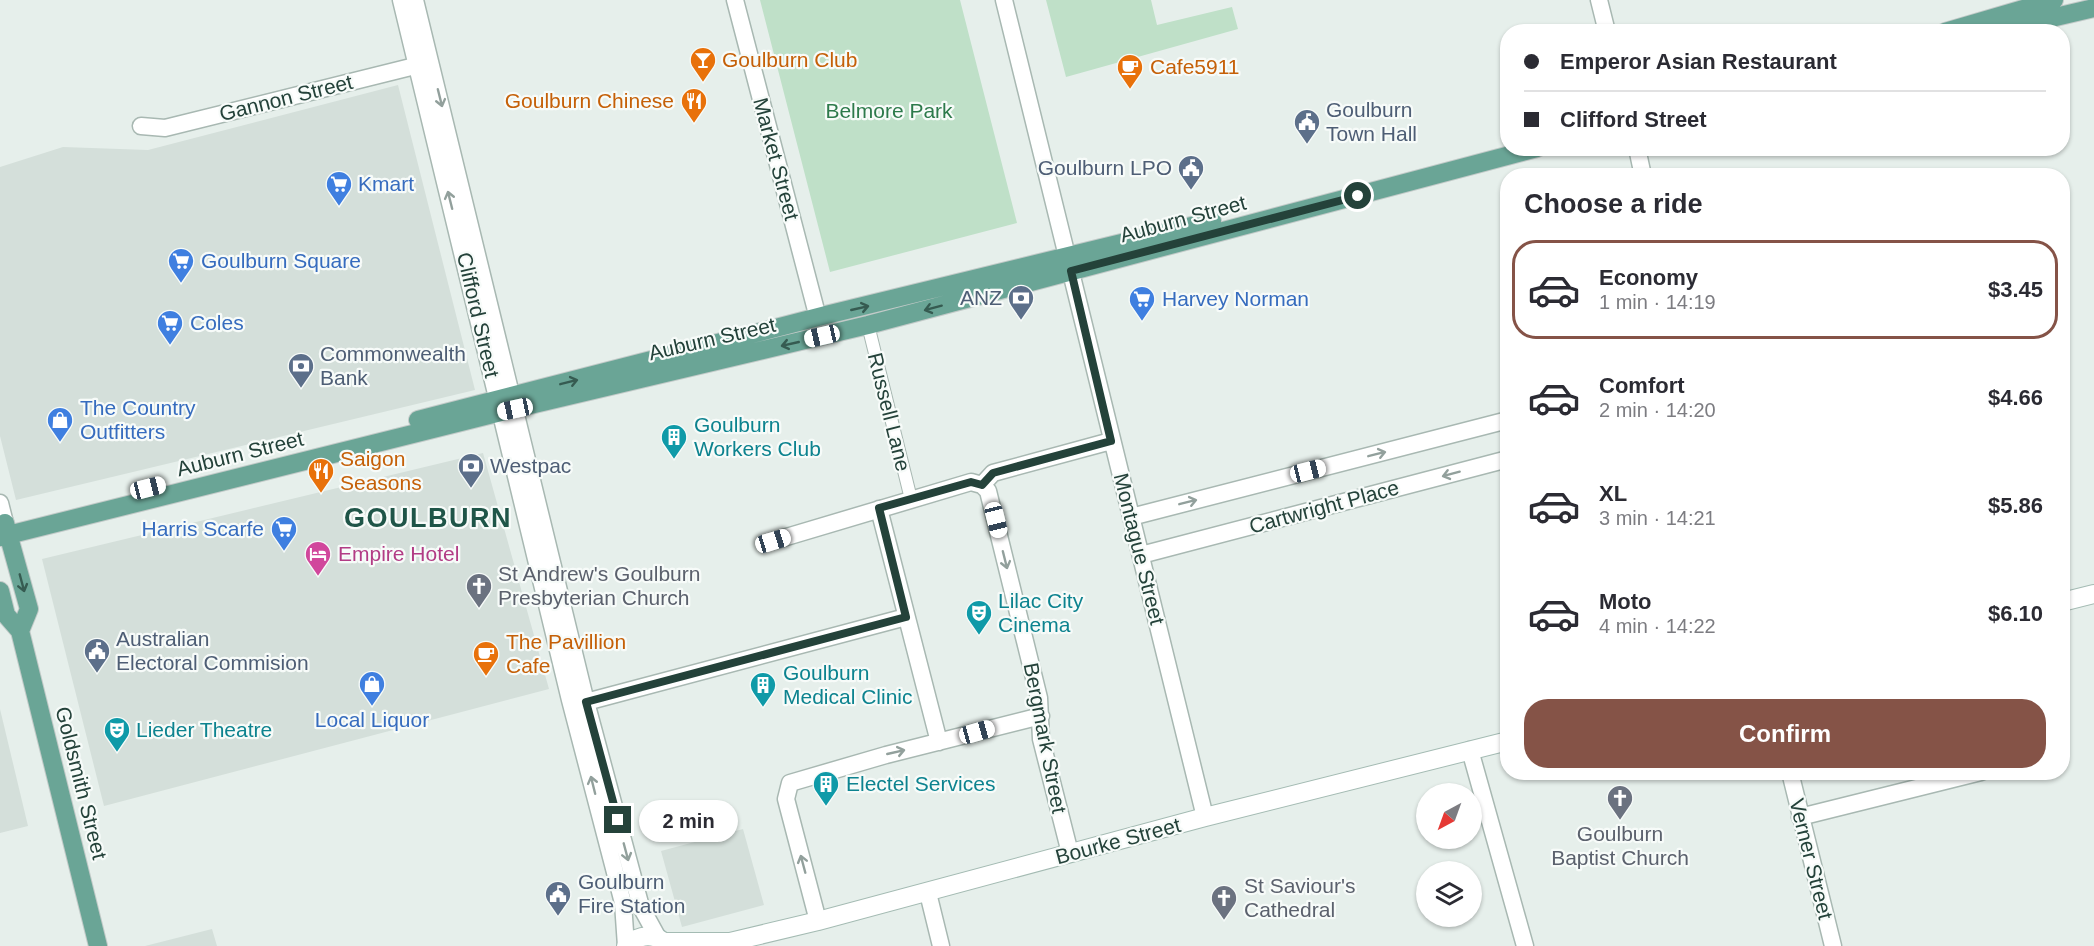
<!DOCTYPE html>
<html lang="en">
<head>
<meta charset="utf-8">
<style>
	body { margin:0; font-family:Helvetica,sans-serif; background:#f7f7f7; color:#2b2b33; height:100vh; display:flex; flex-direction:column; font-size:22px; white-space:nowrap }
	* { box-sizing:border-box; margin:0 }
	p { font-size:20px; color:#7c7c81 }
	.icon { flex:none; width:33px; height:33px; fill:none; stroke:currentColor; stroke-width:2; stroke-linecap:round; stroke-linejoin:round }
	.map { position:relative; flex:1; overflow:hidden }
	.details { position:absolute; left:1500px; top:168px; width:570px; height:612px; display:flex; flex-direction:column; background:#fff; border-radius:24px; box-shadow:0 2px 4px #0004 }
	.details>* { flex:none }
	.guide { position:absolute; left:1500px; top:24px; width:570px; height:132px; border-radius:24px; box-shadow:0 2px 4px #0004; display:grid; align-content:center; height:132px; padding:0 24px; background:#fff }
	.needle { width:39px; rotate:221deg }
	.fabs { position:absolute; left:1416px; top:783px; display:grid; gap:12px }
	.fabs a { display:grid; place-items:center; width:66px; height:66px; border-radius:50%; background:#fff; box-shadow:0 2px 4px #0004; font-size:30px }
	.end { position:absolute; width:27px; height:27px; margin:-14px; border:8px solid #24423a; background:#fff; box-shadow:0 0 0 3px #fff }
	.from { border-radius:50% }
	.bubble { position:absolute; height:42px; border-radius:21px; background:#fff; box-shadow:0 2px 4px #0004; font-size:20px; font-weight:700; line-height:42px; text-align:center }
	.car { position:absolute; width:18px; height:36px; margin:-18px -9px; border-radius:8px; box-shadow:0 0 4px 2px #0007; background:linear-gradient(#fff 24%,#345 0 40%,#fff 0 76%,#345 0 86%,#fff 0) }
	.guide b { display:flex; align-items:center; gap:21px; height:57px; font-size:22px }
	.guide b+b { border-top:2px solid #e1e1e2 }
	.guide i { width:15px; height:15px; background:#2b2b33 }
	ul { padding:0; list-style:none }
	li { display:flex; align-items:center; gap:18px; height:99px; margin:0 12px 9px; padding:0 12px; border:3px solid transparent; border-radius:24px }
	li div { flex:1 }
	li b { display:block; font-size:22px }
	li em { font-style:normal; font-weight:700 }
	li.current { border-color:#855347 }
	li>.icon { width:54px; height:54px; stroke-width:1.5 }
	h2 { padding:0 24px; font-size:27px; line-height:72px }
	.primary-button { display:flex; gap:12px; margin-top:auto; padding:12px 24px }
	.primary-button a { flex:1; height:69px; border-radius:24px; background:#855347; color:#fff; font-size:24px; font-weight:700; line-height:69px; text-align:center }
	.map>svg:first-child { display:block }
	.built { fill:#d4dfda }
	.green { fill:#bfe0c8 }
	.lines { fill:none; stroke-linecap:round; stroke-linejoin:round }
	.pedestrian-casing { stroke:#a8b8b2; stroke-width:14 }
	.minor-casing { stroke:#a8b8b2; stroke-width:19 }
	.secondary-casing { stroke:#a4bbb3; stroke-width:20 }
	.primary-casing { stroke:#c2cac8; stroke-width:20 }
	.pedestrian { stroke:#fff; stroke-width:12 }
	.minor { stroke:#fff; stroke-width:16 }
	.secondary { stroke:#fff; stroke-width:18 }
	.primary { stroke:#6aa596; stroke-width:18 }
	.oneway { stroke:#92a09c }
	.oneway2 { stroke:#365b51 }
	.route { stroke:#24423a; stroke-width:8 }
	.labels { text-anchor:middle; stroke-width:4.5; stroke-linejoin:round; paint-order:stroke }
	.food-label { font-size:21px; fill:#c56008; stroke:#f7fbf9; text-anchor:start }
	.street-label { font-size:21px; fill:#24423a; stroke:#f7fbf9 }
	.service-label { font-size:21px; fill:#4e5e75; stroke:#f7fbf9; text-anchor:start }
	.park-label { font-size:21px; fill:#2d7a4b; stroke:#f7fbf9 }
	.shop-label { font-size:21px; fill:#366cbe; stroke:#f7fbf9; text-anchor:start }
	.culture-label { font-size:21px; fill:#0d838f; stroke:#f7fbf9; text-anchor:start }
	.hotel-label { font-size:21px; fill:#b23c85; stroke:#f7fbf9; text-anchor:start }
	.worship-label { font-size:21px; fill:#5b616d; stroke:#f7fbf9; text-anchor:start }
	.district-label { font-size:27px; font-weight:bold; letter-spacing:1.5px; fill:#1f5548; stroke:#f7fbf9 }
</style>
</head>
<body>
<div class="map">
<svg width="2094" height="946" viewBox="0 0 2094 946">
	<rect width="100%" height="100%" fill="#e6efeb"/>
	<path class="built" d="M398,85l77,305 -459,110 -16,-64v-269l63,-20 85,3z
		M483,453l66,236 -445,117 -62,-247z
		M0,709l28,117 -28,7z
		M743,829l21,76 -82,22 -21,-76z
		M212,929l5,17h-72z"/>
	<path class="green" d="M760,0h200l57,223 -187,49z
		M1046,0h105l6,25 75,-18 6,22 -172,48z"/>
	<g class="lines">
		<g class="pedestrian-casing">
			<path id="pedestrian" d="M868,325l43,174"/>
		</g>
		<g class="minor-casing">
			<path id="minor" d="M401,0l169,700 53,203 3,43
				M415,0l171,702 55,205 17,31
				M735,0l83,318
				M1004,0l201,817
				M1599,0l8,32
				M141,126l24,2 262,-65
				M1637,148l6,28
				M982,485l11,-12 118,-32
				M0,503l5,20
				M879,509l60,233
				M1131,517l377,-97
				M773,541l198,-59 11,3 6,6 51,207 2,41 29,114
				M1141,555l367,-96
				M586,702l320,-85
				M1470,750l55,196
				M1790,772l43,174
				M1800,817l181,-45
				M928,893l13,53
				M818,921l-32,-122 4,-16 96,-28 155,-39"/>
		</g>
		<g class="secondary-casing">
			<path id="secondary" d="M2062,602l32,-8
				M665,942h65l88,-21 387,-104 303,-76
				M626,946c13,-12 30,-14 42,0"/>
		</g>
		<g class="primary-casing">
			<path id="primary" d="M1945,32l109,-32
				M1992,32l102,-24
				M418,420l408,-105 386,-94
				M5,523l24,86 -9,22
				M0,537l501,-125 367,-87 669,-177
				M0,591l6,24 14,16 78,315"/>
		</g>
		<use href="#pedestrian" class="pedestrian"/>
		<use href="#minor" class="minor"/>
		<use href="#secondary" class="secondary"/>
		<use href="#primary" class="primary"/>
	</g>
	<defs><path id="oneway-shaft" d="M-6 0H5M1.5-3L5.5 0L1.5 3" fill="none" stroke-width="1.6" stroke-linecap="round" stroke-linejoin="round" transform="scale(1.5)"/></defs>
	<g class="oneway">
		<use href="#oneway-shaft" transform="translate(440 98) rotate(76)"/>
		<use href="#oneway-shaft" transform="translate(450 200) rotate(-104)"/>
		<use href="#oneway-shaft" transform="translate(1377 454) rotate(-14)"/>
		<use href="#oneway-shaft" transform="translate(1451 474) rotate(165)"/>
		<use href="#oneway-shaft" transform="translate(1188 502) rotate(-14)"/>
		<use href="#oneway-shaft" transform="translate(1005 560) rotate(76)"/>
		<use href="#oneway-shaft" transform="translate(896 752) rotate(-13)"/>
		<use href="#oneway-shaft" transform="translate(593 785) rotate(-104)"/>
		<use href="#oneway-shaft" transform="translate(626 852) rotate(75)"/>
		<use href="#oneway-shaft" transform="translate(803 864) rotate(-105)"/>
	</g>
	<g class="oneway2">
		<use href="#oneway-shaft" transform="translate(860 308) rotate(-13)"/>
		<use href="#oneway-shaft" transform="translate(933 308) rotate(165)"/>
		<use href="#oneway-shaft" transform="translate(790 344) rotate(167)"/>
		<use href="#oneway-shaft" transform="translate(569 382) rotate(-14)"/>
		<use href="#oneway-shaft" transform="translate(22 583) rotate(75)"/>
	</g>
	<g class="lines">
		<path class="route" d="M618,820l-32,-118 320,-85 -27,-109 92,-26 11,3 11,-12 118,-32 -40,-170 287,-75"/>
	</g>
	<defs>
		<g id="bar-pin" transform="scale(1.35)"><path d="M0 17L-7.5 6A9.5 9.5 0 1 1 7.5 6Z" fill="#e8710a" stroke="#f7fbf9"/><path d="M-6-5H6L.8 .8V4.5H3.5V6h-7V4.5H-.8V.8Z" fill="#fff"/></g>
		<g id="cafe-pin" transform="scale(1.35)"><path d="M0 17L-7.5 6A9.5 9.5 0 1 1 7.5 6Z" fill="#e8710a" stroke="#f7fbf9"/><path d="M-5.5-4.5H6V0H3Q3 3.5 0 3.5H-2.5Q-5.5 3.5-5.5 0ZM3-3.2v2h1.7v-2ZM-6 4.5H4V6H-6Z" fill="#fff"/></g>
		<g id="restaurant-pin" transform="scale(1.35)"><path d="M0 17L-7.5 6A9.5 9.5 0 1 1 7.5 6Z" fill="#e8710a" stroke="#f7fbf9"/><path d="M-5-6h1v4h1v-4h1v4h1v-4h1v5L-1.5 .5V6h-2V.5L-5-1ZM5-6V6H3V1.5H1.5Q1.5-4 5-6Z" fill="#fff"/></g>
		<g id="civic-pin" transform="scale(1.35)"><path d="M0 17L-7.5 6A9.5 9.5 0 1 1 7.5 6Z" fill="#5c6f8a" stroke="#f7fbf9"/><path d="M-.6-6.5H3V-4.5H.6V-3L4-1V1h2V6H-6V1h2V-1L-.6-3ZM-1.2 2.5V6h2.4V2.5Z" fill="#fff"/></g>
		<g id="supermarket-pin" transform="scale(1.35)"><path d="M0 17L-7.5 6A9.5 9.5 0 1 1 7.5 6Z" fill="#3f7fe0" stroke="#f7fbf9"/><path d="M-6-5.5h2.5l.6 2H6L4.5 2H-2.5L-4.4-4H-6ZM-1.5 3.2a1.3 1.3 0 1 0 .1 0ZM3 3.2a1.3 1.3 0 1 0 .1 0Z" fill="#fff"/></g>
		<g id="bank-pin" transform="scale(1.35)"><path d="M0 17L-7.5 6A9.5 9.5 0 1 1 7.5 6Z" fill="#5c6f8a" stroke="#f7fbf9"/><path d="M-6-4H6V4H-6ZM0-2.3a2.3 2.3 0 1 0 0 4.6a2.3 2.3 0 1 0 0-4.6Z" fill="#fff"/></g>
		<g id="shop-pin" transform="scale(1.35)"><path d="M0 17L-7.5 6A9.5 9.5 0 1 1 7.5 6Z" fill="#3f7fe0" stroke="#f7fbf9"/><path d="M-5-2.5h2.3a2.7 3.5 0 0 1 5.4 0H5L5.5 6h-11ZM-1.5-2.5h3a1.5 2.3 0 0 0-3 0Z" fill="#fff"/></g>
		<g id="building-pin" transform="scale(1.35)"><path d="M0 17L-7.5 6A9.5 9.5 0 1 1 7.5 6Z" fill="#0f9aa8" stroke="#f7fbf9"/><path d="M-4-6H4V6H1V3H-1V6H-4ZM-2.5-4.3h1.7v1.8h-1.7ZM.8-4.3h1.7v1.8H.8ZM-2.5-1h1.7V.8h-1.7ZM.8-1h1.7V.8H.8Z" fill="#fff"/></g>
		<g id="hotel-pin" transform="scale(1.35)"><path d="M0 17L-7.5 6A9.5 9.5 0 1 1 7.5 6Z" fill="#d1479c" stroke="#f7fbf9"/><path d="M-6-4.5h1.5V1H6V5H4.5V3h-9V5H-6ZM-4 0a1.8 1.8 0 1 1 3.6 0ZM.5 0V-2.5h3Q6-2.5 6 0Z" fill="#fff"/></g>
		<g id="church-pin" transform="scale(1.35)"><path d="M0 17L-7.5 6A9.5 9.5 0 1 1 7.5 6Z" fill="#6b7280" stroke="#f7fbf9"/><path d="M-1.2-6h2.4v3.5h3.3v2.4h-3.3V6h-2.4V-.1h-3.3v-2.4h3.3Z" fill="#fff"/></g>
		<g id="theatre-pin" transform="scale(1.35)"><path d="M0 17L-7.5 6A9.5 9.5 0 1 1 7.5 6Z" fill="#0f9aa8" stroke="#f7fbf9"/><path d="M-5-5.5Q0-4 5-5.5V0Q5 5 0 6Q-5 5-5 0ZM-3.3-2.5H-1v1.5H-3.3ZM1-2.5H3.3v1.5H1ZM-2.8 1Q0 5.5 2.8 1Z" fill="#fff"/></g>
	</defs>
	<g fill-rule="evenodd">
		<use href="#bar-pin" x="703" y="60"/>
		<use href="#cafe-pin" x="1130" y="67"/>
		<use href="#restaurant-pin" x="694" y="101"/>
		<use href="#civic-pin" x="1307" y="122"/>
		<use href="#civic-pin" x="1191" y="168"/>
		<use href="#supermarket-pin" x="339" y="184"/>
		<use href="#supermarket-pin" x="181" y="261"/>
		<use href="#bank-pin" x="1021" y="298"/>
		<use href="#supermarket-pin" x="1142" y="299"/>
		<use href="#supermarket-pin" x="170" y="323"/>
		<use href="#bank-pin" x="301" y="366"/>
		<use href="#shop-pin" x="60" y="420"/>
		<use href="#building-pin" x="674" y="437"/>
		<use href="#bank-pin" x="471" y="466"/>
		<use href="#restaurant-pin" x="321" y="471"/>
		<use href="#supermarket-pin" x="284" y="529"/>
		<use href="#hotel-pin" x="318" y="554"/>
		<use href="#church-pin" x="479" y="586"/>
		<use href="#theatre-pin" x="979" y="613"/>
		<use href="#civic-pin" x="97" y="651"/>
		<use href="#cafe-pin" x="486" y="654"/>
		<use href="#shop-pin" x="372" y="684"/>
		<use href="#building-pin" x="763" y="685"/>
		<use href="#theatre-pin" x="117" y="730"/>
		<use href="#building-pin" x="826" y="784"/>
		<use href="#church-pin" x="1620" y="798"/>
		<use href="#civic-pin" x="558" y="894"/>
		<use href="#church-pin" x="1224" y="898"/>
	</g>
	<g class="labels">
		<g class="food-label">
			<text x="722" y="67">Goulburn Club</text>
			<text x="1150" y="74">Cafe5911</text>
			<text x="674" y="108" text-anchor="end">Goulburn Chinese</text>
			<text x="340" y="466">Saigon<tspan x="340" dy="24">Seasons</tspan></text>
			<text x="506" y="649">The Pavillion<tspan x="506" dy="24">Cafe</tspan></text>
		</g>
		<g class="street-label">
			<text transform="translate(286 98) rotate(-14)" y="7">Gannon Street</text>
			<text transform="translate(776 159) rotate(75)" y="7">Market Street</text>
			<text transform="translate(1183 219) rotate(-15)" y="7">Auburn Street</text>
			<text transform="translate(478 315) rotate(77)" y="7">Clifford Street</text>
			<text transform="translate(712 339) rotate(-13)" y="7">Auburn Street</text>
			<text transform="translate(889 412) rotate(76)" y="7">Russell Lane</text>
			<text transform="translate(240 454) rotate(-14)" y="7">Auburn Street</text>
			<text transform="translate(1324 507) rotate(-15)" y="7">Cartwright Place</text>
			<text transform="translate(1139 549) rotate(76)" y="7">Montague Street</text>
			<text transform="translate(1045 738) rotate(79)" y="7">Bergmark Street</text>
			<text transform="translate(81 783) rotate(76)" y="7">Goldsmith Street</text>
			<text transform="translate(1118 841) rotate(-15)" y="7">Bourke Street</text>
			<text transform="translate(1811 859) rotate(76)" y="7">Verner Street</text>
		</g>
		<g class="service-label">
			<text x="1326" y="117">Goulburn<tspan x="1326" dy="24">Town Hall</tspan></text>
			<text x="1172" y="175" text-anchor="end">Goulburn LPO</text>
			<text x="1002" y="305" text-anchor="end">ANZ</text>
			<text x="320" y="361">Commonwealth<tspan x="320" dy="24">Bank</tspan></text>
			<text x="490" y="473">Westpac</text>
			<text x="116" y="646">Australian<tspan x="116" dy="24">Electoral Commision</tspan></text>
			<text x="578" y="889">Goulburn<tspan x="578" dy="24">Fire Station</tspan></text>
		</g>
		<g class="park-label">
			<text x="889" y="118">Belmore Park</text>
		</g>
		<g class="shop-label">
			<text x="358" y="191">Kmart</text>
			<text x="201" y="268">Goulburn Square</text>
			<text x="1162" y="306">Harvey Norman</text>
			<text x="190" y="330">Coles</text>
			<text x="80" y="415">The Country<tspan x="80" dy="24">Outfitters</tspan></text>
			<text x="264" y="536" text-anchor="end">Harris Scarfe</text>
			<text x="372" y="727" text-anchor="middle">Local Liquor</text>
		</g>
		<g class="culture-label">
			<text x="694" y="432">Goulburn<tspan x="694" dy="24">Workers Club</tspan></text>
			<text x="998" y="608">Lilac City<tspan x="998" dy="24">Cinema</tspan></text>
			<text x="783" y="680">Goulburn<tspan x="783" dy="24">Medical Clinic</tspan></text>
			<text x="136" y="737">Lieder Theatre</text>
			<text x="846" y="791">Electel Services</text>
		</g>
		<g class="hotel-label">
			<text x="338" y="561">Empire Hotel</text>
		</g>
		<g class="worship-label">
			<text x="498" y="581">St Andrew's Goulburn<tspan x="498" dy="24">Presbyterian Church</tspan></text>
			<text x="1620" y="841" text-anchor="middle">Goulburn<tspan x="1620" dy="24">Baptist Church</tspan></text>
			<text x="1244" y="893">St Saviour's<tspan x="1244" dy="24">Cathedral</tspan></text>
		</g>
		<g class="district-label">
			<text x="428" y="527">GOULBURN</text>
		</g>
	</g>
</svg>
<div class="fabs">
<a><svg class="needle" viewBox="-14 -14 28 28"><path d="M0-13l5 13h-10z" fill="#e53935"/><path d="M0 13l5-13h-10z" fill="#7c7c81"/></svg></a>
<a><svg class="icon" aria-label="layers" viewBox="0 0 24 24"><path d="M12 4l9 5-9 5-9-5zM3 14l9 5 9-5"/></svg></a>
</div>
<i class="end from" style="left:1358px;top:196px"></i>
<i class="end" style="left:618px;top:820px"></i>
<div class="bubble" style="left:639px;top:800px;width:99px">2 min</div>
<i class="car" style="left:822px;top:336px;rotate:257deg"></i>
<i class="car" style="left:515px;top:409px;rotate:258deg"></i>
<i class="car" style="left:1308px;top:471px;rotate:76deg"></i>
<i class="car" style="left:148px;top:488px;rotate:76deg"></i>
<i class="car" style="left:996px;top:520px;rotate:166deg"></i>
<i class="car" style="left:773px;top:541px;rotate:73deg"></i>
<i class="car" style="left:977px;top:732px;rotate:74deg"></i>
<div class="guide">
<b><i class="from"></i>Emperor Asian Restaurant</b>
<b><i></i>Clifford Street</b>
</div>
<section class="details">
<h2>Choose a ride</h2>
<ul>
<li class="current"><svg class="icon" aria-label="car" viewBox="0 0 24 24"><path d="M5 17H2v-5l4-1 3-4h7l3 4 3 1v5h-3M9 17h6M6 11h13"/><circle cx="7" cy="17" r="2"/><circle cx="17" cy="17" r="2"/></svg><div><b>Economy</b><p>1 min · 14:19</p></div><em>$3.45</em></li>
<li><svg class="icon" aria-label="car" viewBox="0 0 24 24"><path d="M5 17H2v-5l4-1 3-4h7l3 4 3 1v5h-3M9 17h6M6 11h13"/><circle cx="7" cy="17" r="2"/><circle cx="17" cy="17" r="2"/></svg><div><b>Comfort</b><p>2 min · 14:20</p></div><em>$4.66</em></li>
<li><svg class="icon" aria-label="car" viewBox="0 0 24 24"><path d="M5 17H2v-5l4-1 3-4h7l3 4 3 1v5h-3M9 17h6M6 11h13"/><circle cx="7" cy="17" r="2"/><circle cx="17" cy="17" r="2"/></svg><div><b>XL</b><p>3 min · 14:21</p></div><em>$5.86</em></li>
<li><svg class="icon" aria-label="car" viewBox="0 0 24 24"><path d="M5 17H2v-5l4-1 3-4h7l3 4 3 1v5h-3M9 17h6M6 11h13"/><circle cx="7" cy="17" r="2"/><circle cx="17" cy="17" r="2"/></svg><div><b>Moto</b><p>4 min · 14:22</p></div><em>$6.10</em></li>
</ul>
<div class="primary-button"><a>Confirm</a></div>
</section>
</div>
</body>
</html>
